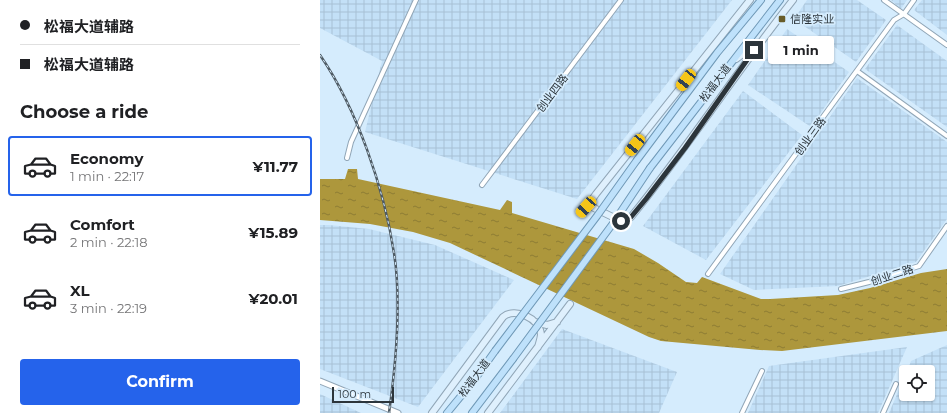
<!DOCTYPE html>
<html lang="en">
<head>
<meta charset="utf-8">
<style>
	body { margin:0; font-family:Montserrat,"Noto Sans SC",sans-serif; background:#f2f2f2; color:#202124; height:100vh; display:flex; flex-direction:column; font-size:15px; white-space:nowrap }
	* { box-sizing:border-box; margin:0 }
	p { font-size:13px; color:#757577 }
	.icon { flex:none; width:22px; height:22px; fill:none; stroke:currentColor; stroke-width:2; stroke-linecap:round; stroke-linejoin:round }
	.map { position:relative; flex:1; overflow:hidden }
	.sheet { display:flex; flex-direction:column; background:#fff; width:320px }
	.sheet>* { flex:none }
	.hud { display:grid; align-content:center; height:88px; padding:0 20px; background:#fff }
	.buttons { position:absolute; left:579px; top:365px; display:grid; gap:8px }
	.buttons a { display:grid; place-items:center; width:36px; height:36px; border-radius:4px; background:#fff; box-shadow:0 1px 3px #0004; font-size:20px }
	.scale { position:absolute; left:12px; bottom:10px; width:62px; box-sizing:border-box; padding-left:4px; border:2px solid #2c353b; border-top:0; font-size:11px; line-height:14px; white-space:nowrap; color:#2c353b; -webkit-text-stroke:3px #d5ecfd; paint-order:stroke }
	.end { position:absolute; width:18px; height:18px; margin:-9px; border:5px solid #2c353b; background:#fff; box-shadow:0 0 0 2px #fff }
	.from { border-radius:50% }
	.bubble { position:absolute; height:28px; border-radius:4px; background:#fff; box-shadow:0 1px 3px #0004; font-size:13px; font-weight:700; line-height:28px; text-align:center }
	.car { position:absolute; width:12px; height:24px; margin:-12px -6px; border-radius:5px; box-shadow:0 0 3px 1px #0007; background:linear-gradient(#f5c518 24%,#345 0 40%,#f5c518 0 76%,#345 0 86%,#f5c518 0) }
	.hud b { display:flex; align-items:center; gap:14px; height:38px; font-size:15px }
	.hud b+b { border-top:1px solid #e0e0e0 }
	.hud i { width:10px; height:10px; background:#202124 }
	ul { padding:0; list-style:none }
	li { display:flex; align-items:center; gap:12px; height:60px; margin:0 8px 6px; padding:0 12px; border:2px solid transparent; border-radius:4px }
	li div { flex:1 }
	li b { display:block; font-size:15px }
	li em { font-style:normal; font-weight:700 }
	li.selected { border-color:#2563eb }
	li>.icon { width:36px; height:36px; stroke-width:1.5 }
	h2 { padding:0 20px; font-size:18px; line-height:48px }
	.cta { display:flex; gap:8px; margin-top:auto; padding:8px 20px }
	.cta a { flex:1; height:46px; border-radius:4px; background:#2563eb; color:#fff; font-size:16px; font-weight:700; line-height:46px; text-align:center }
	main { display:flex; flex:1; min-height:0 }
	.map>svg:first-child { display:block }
	.industrial { fill:url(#industrial-grid) }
	.water { fill:url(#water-ripples) }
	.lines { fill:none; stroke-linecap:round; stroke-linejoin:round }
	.minor-casing { stroke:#91a6b7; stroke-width:6 }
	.tertiary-casing { stroke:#91a6b7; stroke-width:7 }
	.secondary-casing { stroke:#91a6b7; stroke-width:8 }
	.primary-casing { stroke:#6f98b6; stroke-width:8 }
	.minor { stroke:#fff; stroke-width:4 }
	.tertiary { stroke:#fff; stroke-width:5 }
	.secondary { stroke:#dff0fd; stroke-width:6 }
	.primary { stroke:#bee1fb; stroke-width:6 }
	.rail-casing { stroke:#4e5a63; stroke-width:2.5 }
	.rail { stroke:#d5ecfd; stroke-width:1; stroke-dasharray:3; stroke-linecap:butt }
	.primary-bridge-casing { stroke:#6f98b6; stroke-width:8; stroke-linecap:butt }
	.primary-bridge { stroke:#bee1fb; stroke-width:6 }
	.route { stroke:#2c353b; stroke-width:5 }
	.poi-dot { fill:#685c29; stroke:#d5ecfd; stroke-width:1.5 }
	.labels { text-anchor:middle; stroke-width:3.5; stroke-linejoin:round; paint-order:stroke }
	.poi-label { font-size:11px; fill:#2c353b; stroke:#d5ecfd; text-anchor:start }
	.street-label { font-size:11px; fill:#2c353b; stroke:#d5ecfd }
</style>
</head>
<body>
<main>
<section class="sheet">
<div class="hud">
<b><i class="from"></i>松福大道辅路</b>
<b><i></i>松福大道辅路</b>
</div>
<h2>Choose a ride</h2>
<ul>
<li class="selected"><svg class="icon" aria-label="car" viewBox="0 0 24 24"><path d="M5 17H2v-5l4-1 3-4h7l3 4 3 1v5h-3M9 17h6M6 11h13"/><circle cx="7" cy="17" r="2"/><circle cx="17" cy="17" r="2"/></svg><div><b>Economy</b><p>1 min · 22:17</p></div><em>¥11.77</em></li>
<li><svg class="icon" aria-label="car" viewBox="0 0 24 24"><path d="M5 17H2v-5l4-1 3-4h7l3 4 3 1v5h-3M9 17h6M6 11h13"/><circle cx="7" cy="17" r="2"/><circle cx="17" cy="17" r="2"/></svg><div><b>Comfort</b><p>2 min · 22:18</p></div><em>¥15.89</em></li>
<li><svg class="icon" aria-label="car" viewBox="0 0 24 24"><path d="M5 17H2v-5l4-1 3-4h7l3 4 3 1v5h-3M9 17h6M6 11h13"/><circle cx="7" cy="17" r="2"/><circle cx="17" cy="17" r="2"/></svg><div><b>XL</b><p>3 min · 22:19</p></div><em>¥20.01</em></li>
</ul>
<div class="cta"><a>Confirm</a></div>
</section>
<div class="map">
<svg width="627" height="413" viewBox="0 0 627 413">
	<defs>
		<pattern id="industrial-grid" width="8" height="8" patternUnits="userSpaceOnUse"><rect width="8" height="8" fill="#c3e0f7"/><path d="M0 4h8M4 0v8" fill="none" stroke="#a8c1d5"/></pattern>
		<pattern id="water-ripples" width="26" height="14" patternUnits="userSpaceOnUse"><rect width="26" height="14" fill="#ad973c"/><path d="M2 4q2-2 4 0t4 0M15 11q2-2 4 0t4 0" fill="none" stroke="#8d7c34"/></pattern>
	</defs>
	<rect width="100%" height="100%" fill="#d5ecfd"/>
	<path class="industrial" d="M0,0h412l-155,199 -212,-67 17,-71 -62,-33z
		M487,0h50l29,20 -30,42 -62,-43z
		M571,0h16l-6,9z
		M602,0h25v35l-33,-25z
		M577,25l50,36v66l-82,-58z
		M467,29l62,43 -38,55 -63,-42z
		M537,78l90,64v77l-31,43 -78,24 -84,4 -34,-16z
		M423,91l59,44 -96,125 -63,-34z
		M0,225h9l40,4 66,16 79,35 -96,127 -98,-38z
		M242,329l115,43 -18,41h-159z
		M627,345v68h-58l17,-40v21h22v-22h-21l4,-11z
		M587,347l-29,66h-130l21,-47z
		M0,394l41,19h-41z"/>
	<path class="water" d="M28,169h9l1,10 142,31 7,-10 5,2v11l122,36 24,14 28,19 11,1 5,-6 59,22h9l68,-4 32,-7 51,-15 26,-4v62l-165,20 -22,-1 -99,-9 -12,-4 -199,-94 -37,-11 -43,-8 -50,-4v-41h25z"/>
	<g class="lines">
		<g class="minor-casing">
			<path id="minor" d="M564,0l63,45
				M537,71l90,65
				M27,158l4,-16 65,-142
				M162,185l139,-185
				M388,274l186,-254 10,-6 10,-14
				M521,289l28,-7 50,-16 28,-40
				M422,413l20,-42
				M563,413l13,-29"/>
		</g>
		<g class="tertiary-casing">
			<path id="tertiary" d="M260,213l11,-12
				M0,381l78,32"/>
		</g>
		<g class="secondary-casing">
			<path id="secondary" d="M430,0l-154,194 -5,7 3,7 27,13 10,-4c57,-70 106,-146 162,-217
				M416,59l21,-16
				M215,322l12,3 10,-3
				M112,413l71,-96c12,-10 36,1 38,17 0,4 -2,9 -3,13
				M168,413l82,-109"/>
		</g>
		<g class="primary-casing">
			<path id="primary" d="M317,160l80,-107 44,-53
				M330,168l130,-168
				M127,413l28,-34 20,-28
				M152,413l41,-54"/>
		</g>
		<use href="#minor" class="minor"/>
		<use href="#tertiary" class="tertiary"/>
		<use href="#secondary" class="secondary"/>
		<use href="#primary" class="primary"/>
		<g class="rail-casing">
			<path id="rail" d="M0,55c37,54 64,133 74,198 8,50 2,110 -5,160"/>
		</g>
		<use href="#rail" class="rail"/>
		<g class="primary-bridge-casing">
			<path id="primary-bridge" d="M175,351l102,-135 40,-56
				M193,359l101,-137 36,-54"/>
		</g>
		<use href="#primary-bridge" class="primary-bridge"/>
	</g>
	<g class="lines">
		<path class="route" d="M301,221l10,-4 15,-18 39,-51 69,-98"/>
	</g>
	<rect class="poi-dot" x="458" y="15" width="8" height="8" rx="2"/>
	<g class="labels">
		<g class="poi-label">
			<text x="470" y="23">信隆实业</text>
		</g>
		<g class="street-label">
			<text transform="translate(395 83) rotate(-53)" y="4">松福大道</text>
			<text transform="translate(232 93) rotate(-53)" y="4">创业四路</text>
			<text transform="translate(490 136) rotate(-54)" y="4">创业三路</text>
			<text transform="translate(572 275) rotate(-18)" y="4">创业二路</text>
			<text transform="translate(154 378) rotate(-53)" y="4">松福大道</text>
		</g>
	</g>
</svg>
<div class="buttons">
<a><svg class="icon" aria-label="locate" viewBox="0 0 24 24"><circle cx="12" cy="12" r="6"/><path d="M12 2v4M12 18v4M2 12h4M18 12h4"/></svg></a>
</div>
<div class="scale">100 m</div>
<i class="end from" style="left:301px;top:221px"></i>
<i class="end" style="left:434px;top:50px"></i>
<div class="bubble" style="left:448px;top:36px;width:66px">1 min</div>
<i class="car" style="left:366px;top:80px;rotate:218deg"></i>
<i class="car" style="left:315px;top:145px;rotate:219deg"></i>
<i class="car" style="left:266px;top:207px;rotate:222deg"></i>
</div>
</main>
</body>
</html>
